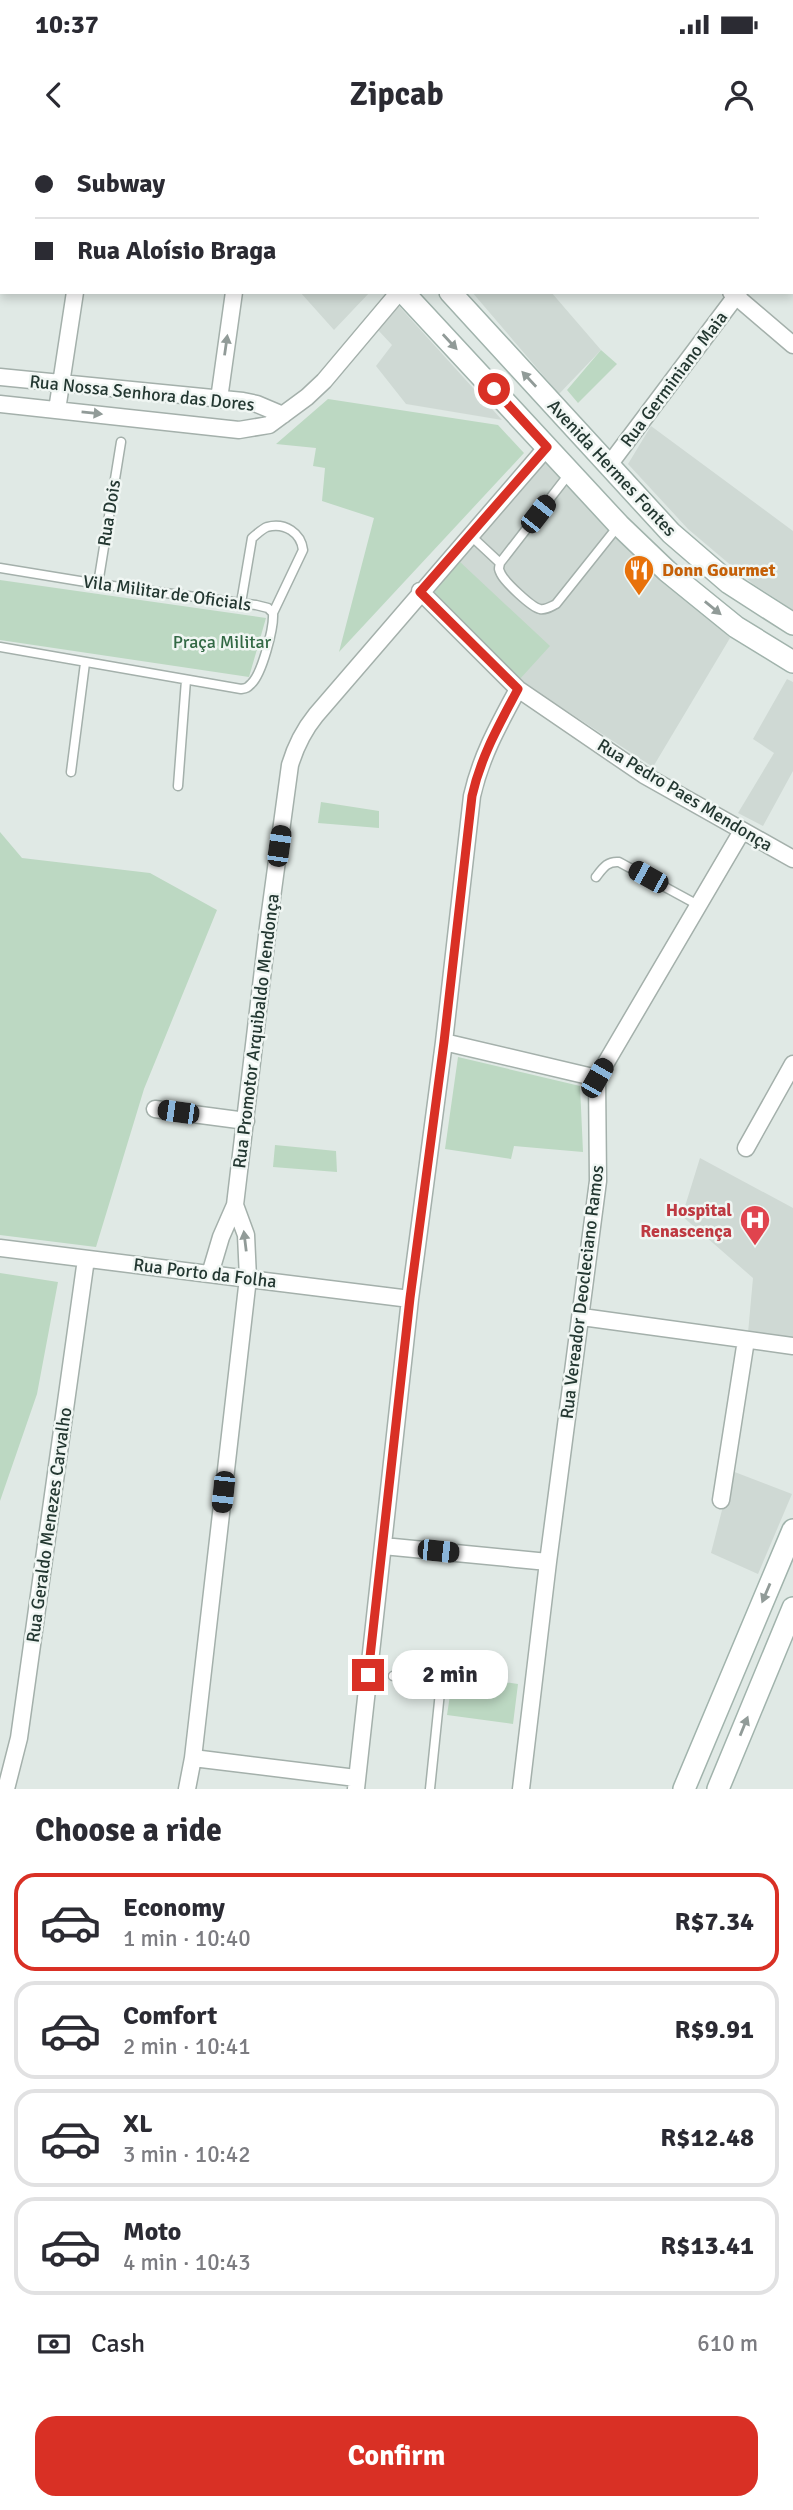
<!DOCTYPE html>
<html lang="en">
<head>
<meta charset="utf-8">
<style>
	body { margin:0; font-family:Signika,sans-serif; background:#f2f2f3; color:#2b2b33; height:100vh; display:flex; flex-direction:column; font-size:26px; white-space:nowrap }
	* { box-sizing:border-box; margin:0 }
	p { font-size:23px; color:#7c7c81 }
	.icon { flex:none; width:38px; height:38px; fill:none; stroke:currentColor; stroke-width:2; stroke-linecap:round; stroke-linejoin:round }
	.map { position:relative; height:1649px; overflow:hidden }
	.details { display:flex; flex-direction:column; background:#fff; flex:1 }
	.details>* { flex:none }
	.hud { position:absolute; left:0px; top:0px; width:794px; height:154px; box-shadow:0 4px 10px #0003; display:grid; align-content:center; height:154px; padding:0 35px; background:#fff }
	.end { position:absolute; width:32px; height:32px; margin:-16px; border:9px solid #d93025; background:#fff; box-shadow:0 0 0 4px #fff }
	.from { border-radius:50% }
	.bubble { position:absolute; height:49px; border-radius:21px; background:#fff; box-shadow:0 4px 10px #0003; font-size:23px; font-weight:800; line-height:49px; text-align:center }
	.car { position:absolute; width:21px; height:42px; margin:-21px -10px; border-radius:9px; box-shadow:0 0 5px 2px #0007; background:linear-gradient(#222 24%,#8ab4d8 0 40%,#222 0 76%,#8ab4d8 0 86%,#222 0) }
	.hud b { display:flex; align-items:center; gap:24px; height:66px; font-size:26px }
	.hud b+b { border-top:2px solid #e1e1e2 }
	.hud i { width:18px; height:18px; background:#2b2b33 }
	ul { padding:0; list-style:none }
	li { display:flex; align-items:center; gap:21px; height:98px; margin:0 14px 10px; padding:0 21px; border:4px solid #e1e1e2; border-radius:21px }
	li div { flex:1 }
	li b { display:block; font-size:26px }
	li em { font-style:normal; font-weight:800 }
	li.on { border-color:#d93025 }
	li>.icon { width:63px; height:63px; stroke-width:1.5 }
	h2 { padding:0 35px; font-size:32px; line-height:84px }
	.pay { display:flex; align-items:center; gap:18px; height:77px; padding:0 35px; font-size:26px }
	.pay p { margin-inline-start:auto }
	.button { display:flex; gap:14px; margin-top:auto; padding:14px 35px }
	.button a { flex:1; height:80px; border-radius:21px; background:#d93025; color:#fff; font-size:28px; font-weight:800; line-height:80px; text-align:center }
	.status { display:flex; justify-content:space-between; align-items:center; height:49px; padding:0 35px; background:#fff; direction:ltr }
	.status svg { height:19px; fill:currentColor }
	header { display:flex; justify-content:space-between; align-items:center; height:91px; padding:0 35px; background:#fff; font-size:32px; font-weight:800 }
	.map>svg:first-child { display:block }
	.built { fill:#cfd9d4 }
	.green { fill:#bcd8c2 }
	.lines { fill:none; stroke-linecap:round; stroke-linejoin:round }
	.service-casing { stroke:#a4b0ab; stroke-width:11 }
	.minor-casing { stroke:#a4b0ab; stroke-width:19 }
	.secondary-casing { stroke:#a1b3ac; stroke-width:24 }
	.service { stroke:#fff; stroke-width:8 }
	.minor { stroke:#fff; stroke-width:16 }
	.secondary { stroke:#fff; stroke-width:21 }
	.oneway { fill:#919b98 }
	.route { stroke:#d93025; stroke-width:9 }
	.labels { text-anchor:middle; stroke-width:5; stroke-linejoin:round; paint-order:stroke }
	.street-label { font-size:18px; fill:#233731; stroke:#f0f6f3 }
	.food-label { font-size:18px; font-weight:bold; fill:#c56008; stroke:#f0f6f3; text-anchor:start }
	.park-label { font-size:18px; fill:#336945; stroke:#f0f6f3 }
	.health-label { font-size:18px; font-weight:bold; fill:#be3a42; stroke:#f0f6f3; text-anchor:end }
</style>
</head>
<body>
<div class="status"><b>10:37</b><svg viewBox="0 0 49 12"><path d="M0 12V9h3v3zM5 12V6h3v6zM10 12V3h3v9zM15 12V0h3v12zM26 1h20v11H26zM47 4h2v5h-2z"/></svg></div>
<header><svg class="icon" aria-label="back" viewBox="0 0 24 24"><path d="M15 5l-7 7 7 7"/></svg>Zipcab<svg class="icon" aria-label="person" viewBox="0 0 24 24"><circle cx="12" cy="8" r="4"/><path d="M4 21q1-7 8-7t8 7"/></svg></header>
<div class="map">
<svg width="793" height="1649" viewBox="0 0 793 1649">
	<rect width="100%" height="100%" fill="#e0e9e5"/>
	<path class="built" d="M300,152h70l-36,38z
		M472,152h79l50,58 -42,44z
		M398,165l104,115 -96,-16 -30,-38 16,-21 -14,-15z
		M651,286l142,105v79l-40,-26 -65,-55 -60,-65z
		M547,319l183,179 -77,129 -134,-87 -60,-119z
		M787,539l6,3v89l-30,55 -25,-13 36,-60 -21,-14z
		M700,1018l93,50v132l-45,-7 5,-55 -71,-62z
		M732,1331l60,23 -34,80 -47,-21z"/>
	<path class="green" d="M601,210l16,14 -39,39 -11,-13z
		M328,259l170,26 26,28 -185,199 35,-134 -52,-17 3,-33 -12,-2 3,-18 -40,-4z
		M459,421l91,85 -31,34 -86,-86z
		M0,440l266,38 -17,59 -249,-37z
		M321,662l58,9v17l-61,-5z
		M0,692l22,26 128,15 67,37 -73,179 -48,158 -96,-12z
		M458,917l122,29 3,66 -69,-6 -3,13 -66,-10z
		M275,1005l61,6 1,21 -64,-5z
		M0,1133l58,9 -21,112 -37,107z
		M453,1535l65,9 -5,40 -66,-9z"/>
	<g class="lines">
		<g class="service-casing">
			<path id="service" d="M569,334l-69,89c-1,6 -2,5 1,11 4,8 30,33 39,35 6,1 10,-2 16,-5l63,-79
				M470,395l30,28
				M0,428l98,16 158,21 12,3 5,5c1,15 -11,61 -22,71 -4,4 -4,4 -10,5l-241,-42
				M98,444l23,-142
				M241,463l11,-65c5,-4 10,-9 15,-11 18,-5 34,6 36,23l-30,63
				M71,632l14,-109
				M178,646l8,-106
				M596,737c7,-9 11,-16 23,-15l79,43
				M393,1536l39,5 6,4 2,7 -10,97"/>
		</g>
		<g class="minor-casing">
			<path id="minor" d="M548,0l2,2
				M97,2v-2
				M254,2v-2
				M523,2l2,-2
				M731,152l62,53
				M0,237l243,24 14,3 26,11
				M219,259l15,-107
				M0,264l239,26 30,-5 38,-28 17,-16 75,-89
				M57,270l18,-118
				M609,325l130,-173
				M420,451l98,98 126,86 149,84
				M444,902l153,36
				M155,969l91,12
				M746,1008l47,-84
				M0,1108l410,51
				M210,1134l11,-37 14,-32 33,-278 22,-162c6,-20 13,-34 26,-50l231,-268
				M582,1177l211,29
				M721,1360l25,-160
				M383,1406l165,16
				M193,1618l163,20
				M6,1649l13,-51 67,-479
				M187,1649l6,-31 55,-480 -2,-43 -11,-30
				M356,1649l54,-490 34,-257 28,-246c9,-40 27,-72 46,-107
				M521,1649l27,-227 50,-381 -1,-103 145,-247"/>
		</g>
		<g class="secondary-casing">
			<path id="secondary" d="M268,0l1,2
				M311,0l2,2
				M403,152l216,233 48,46 69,56 57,35
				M450,152l221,241 58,50 64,41
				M684,1649l109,-259
				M718,1649l75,-181"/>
		</g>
		<use href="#service" class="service"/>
		<use href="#minor" class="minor"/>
		<use href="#secondary" class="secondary"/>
	</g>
	<defs><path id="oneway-solid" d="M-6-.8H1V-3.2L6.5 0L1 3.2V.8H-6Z" transform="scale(1.75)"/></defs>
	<g class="oneway">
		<use href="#oneway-solid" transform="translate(450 202) rotate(47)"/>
		<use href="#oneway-solid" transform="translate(226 205) rotate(-82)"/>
		<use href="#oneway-solid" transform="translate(529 239) rotate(-133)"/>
		<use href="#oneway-solid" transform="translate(92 273) rotate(6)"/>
		<use href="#oneway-solid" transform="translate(713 468) rotate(39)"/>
		<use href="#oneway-solid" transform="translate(245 1101) rotate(-97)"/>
		<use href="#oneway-solid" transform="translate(766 1453) rotate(113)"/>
		<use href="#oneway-solid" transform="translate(744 1586) rotate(-68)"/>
	</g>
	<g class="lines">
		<path class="route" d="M368,1535l42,-377 34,-256 28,-246c9,-40 27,-71 46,-107l-98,-97 127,-145 -53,-58"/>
	</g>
	<defs>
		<g id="restaurant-pin" transform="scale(1.575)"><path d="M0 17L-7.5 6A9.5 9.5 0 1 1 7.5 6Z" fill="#e8710a" stroke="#f0f6f3"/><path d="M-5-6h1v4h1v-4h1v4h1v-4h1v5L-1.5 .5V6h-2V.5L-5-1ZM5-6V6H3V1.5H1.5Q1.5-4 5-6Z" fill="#fff"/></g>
		<g id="hospital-pin" transform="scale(1.575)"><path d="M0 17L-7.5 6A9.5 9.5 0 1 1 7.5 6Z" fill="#e0444e" stroke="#f0f6f3"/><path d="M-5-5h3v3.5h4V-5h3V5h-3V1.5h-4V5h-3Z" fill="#fff"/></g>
	</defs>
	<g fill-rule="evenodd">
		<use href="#restaurant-pin" x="639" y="430"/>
		<use href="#hospital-pin" x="755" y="1080"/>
	</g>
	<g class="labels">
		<g class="street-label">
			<text transform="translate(674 239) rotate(-53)" y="6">Rua Germiniano Maia</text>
			<text transform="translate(142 253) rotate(6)" y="6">Rua Nossa Senhora das Dores</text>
			<text transform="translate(612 328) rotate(47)" y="6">Avenida Hermes Fontes</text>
			<text transform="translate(109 373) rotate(-81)" y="6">Rua Dois</text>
			<text transform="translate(167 453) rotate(8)" y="6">Vila Militar de Oficials</text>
			<text transform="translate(685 655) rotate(31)" y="6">Rua Pedro Paes Mendonça</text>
			<text transform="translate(256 891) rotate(-83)" y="6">Rua Promotor Arquibaldo Mendonça</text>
			<text transform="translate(205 1133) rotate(7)" y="6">Rua Porto da Folha</text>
			<text transform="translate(582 1152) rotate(-83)" y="6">Rua Vereador Deocleciano Ramos</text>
			<text transform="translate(49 1385) rotate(-82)" y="6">Rua Geraldo Menezes Carvalho</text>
		</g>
		<g class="food-label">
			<text x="662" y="436">Donn Gourmet</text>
		</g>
		<g class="park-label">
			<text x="222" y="508">Praça Militar</text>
		</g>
		<g class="health-label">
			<text x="732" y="1076">Hospital<tspan x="732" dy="21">Renascença</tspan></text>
		</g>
	</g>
</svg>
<i class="end from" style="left:494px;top:249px"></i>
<i class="end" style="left:368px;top:1535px"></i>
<div class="bubble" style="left:392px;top:1510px;width:116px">2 min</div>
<i class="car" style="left:538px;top:374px;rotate:38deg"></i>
<i class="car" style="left:279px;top:706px;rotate:8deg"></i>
<i class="car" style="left:648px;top:737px;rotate:299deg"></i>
<i class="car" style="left:597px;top:938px;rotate:30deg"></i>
<i class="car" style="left:178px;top:972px;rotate:278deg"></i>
<i class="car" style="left:223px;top:1352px;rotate:186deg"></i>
<i class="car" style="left:438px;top:1411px;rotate:96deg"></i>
<div class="hud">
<b><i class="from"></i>Subway</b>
<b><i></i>Rua Aloísio Braga</b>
</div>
</div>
<section class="details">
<h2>Choose a ride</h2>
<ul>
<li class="on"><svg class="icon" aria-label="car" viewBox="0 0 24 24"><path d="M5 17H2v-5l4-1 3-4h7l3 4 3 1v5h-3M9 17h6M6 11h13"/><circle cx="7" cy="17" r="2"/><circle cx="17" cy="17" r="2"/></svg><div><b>Economy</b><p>1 min · 10:40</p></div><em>R$7.34</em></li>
<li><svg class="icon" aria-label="car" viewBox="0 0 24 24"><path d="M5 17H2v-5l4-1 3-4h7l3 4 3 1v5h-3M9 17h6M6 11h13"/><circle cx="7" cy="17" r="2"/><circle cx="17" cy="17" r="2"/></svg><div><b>Comfort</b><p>2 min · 10:41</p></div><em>R$9.91</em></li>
<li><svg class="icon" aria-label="car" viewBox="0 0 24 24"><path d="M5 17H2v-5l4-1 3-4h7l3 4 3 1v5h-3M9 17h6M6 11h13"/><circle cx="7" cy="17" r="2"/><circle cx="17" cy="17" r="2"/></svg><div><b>XL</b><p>3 min · 10:42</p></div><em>R$12.48</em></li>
<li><svg class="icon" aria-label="car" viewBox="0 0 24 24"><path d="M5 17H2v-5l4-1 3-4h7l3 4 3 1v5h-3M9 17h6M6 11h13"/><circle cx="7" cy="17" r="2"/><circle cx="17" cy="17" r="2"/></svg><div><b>Moto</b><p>4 min · 10:43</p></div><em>R$13.41</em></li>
</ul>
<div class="pay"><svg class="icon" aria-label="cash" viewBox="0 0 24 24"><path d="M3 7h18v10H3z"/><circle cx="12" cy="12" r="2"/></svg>Cash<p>610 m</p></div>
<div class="button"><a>Confirm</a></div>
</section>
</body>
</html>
